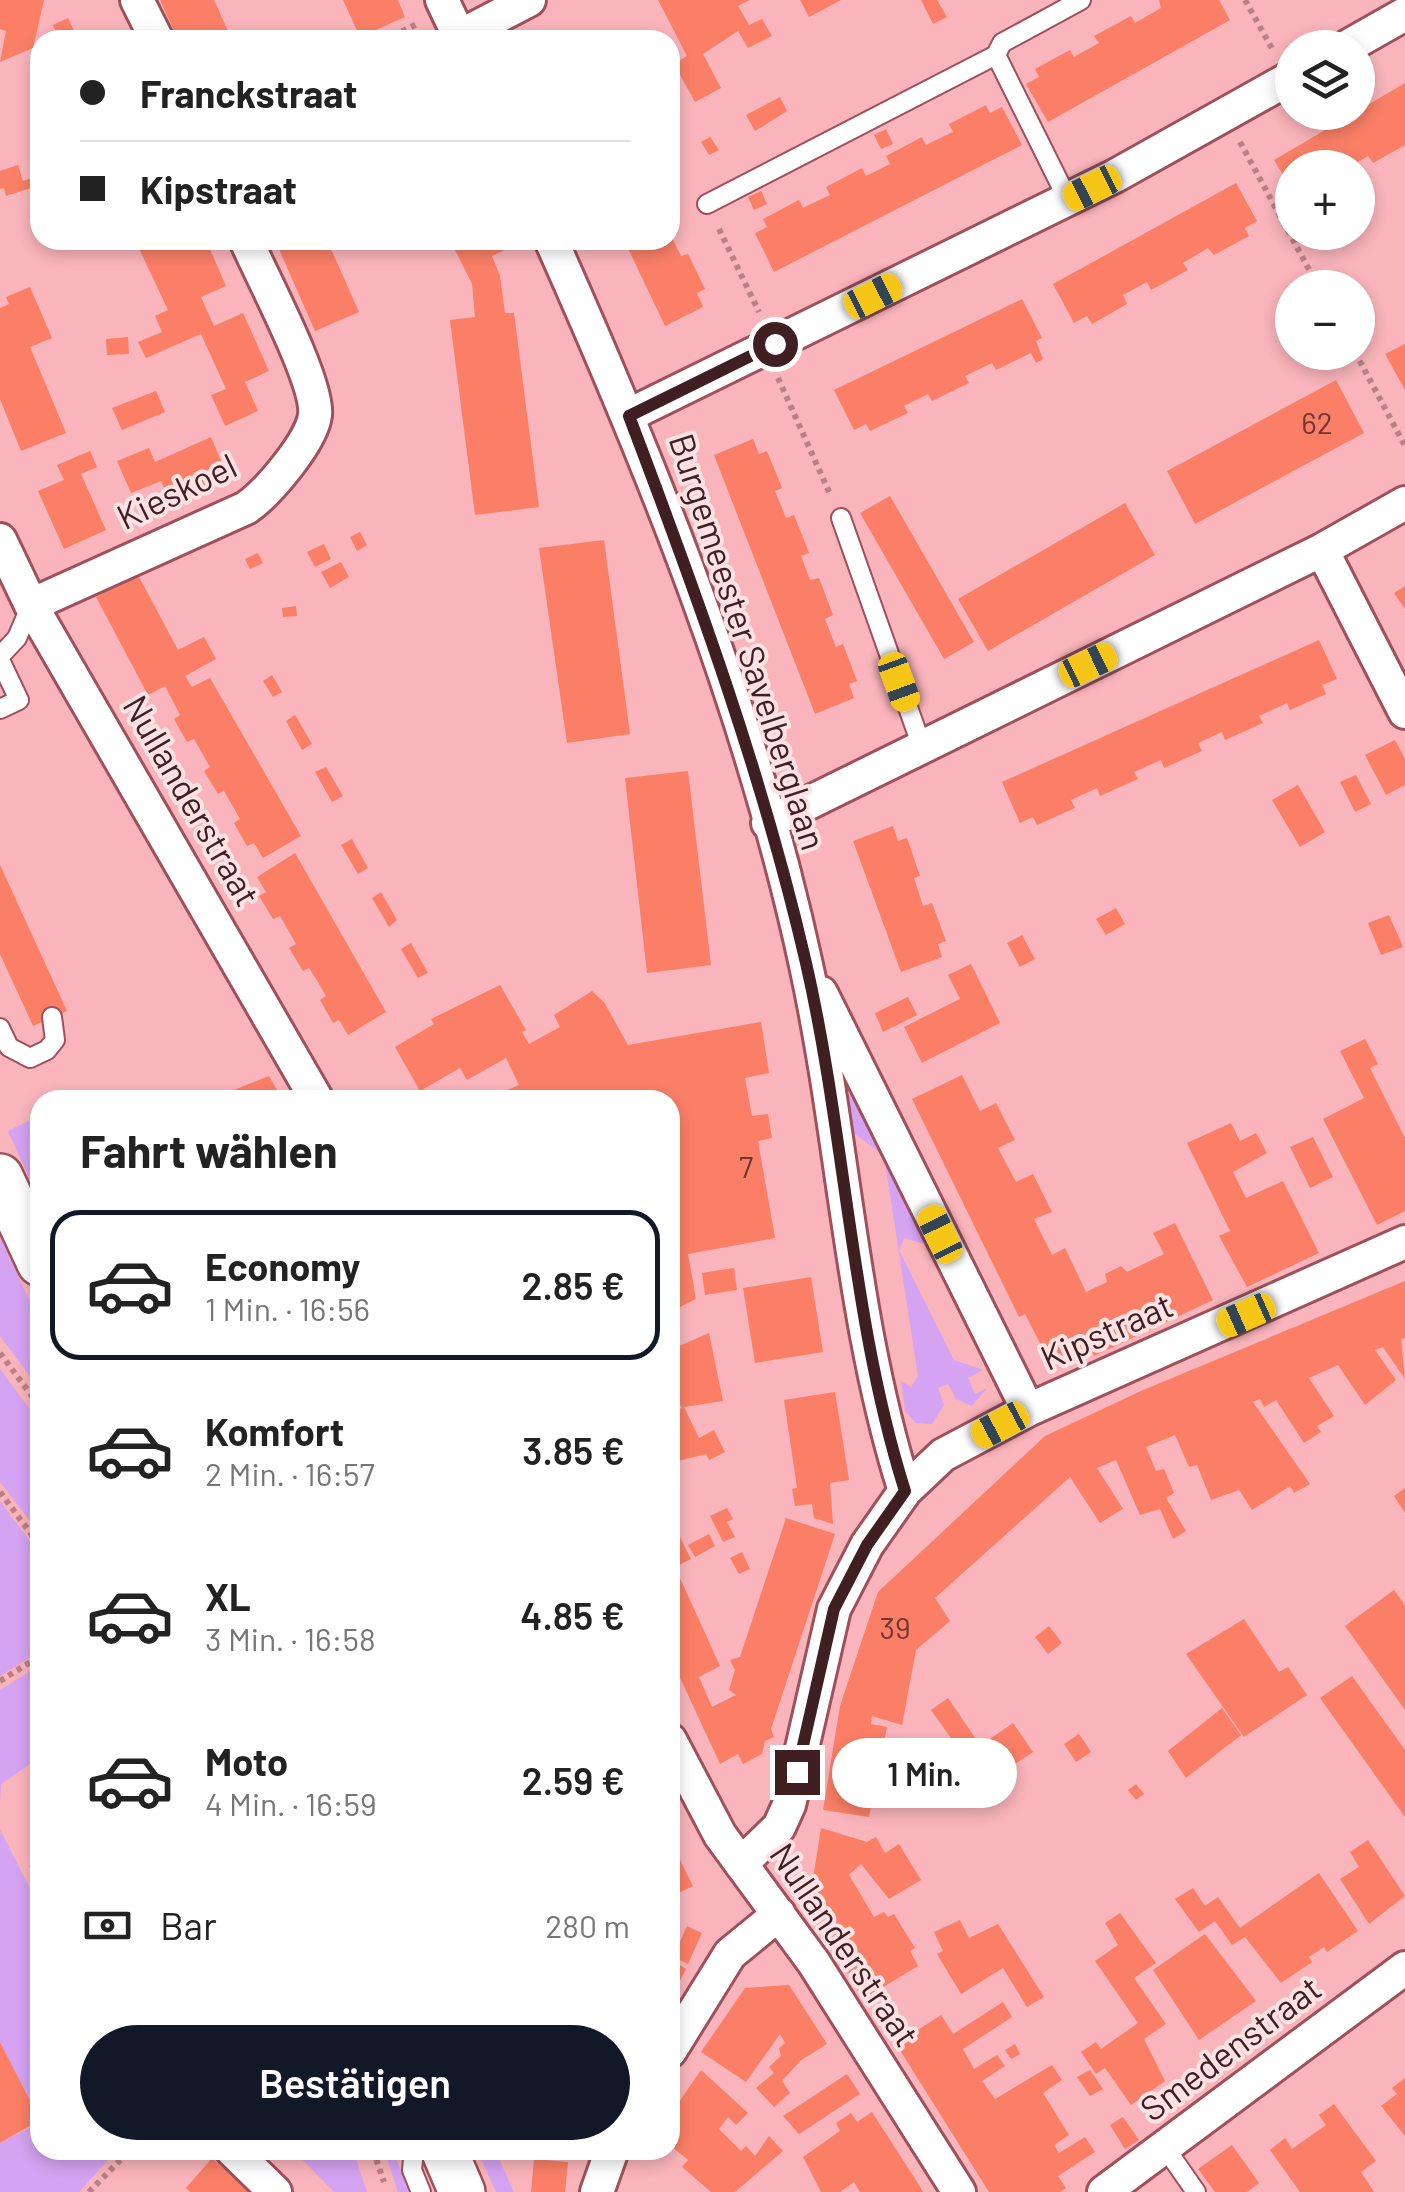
<!DOCTYPE html>
<html lang="de">
<head>
<meta charset="utf-8">
<style>
	body { margin:0; font-family:Barlow,sans-serif; background:#f6f6f6; color:#222; height:100vh; display:flex; flex-direction:column; font-size:38px; white-space:nowrap }
	* { box-sizing:border-box; margin:0 }
	p { font-size:32px; color:#767676 }
	.icon { flex:none; width:55px; height:55px; fill:none; stroke:currentColor; stroke-width:2; stroke-linecap:round; stroke-linejoin:round }
	.map { position:relative; flex:1; overflow:hidden }
	.side { position:absolute; left:30px; top:1090px; width:650px; height:1070px; display:flex; flex-direction:column; background:#fff; border-radius:30px; box-shadow:0 5px 15px #0003 }
	.side>* { flex:none }
	.banner { position:absolute; left:30px; top:30px; width:650px; height:220px; border-radius:30px; box-shadow:0 5px 15px #0003; display:grid; align-content:center; height:220px; padding:0 50px; background:#fff }
	.controls { position:absolute; left:1275px; top:30px; display:grid; gap:20px }
	.controls a { display:grid; place-items:center; width:100px; height:100px; border-radius:50%; background:#fff; box-shadow:0 5px 15px #0003; font-size:50px }
	.end { position:absolute; width:45px; height:45px; margin:-22px; border:12px solid #401f23; background:#fff; box-shadow:0 0 0 5px #fff }
	.from { border-radius:50% }
	.bubble { position:absolute; height:70px; border-radius:35px; background:#fff; box-shadow:0 5px 15px #0003; font-size:32px; font-weight:600; line-height:70px; text-align:center }
	.car { position:absolute; width:30px; height:60px; margin:-30px -15px; border-radius:12px; box-shadow:0 0 8px 2px #0007; background:linear-gradient(#f5c518 24%,#345 0 40%,#f5c518 0 76%,#345 0 86%,#f5c518 0) }
	.banner b { display:flex; align-items:center; gap:35px; height:95px; font-size:38px }
	.banner b+b { border-top:2px solid #e0e0e0 }
	.banner i { width:25px; height:25px; background:#222 }
	ul { padding:0; list-style:none }
	li { display:flex; align-items:center; gap:30px; height:150px; margin:0 20px 15px; padding:0 30px; border:5px solid transparent; border-radius:30px }
	li div { flex:1 }
	li b { display:block; font-size:38px }
	li em { font-style:normal; font-weight:600 }
	li.active { border-color:#111827 }
	li>.icon { width:90px; height:90px; stroke-width:1.5 }
	h2 { padding:0 50px; font-size:45px; line-height:120px }
	.pay { display:flex; align-items:center; gap:25px; height:110px; padding:0 50px; font-size:38px }
	.pay p { margin-inline-start:auto }
	.cta { display:flex; gap:20px; margin-top:auto; padding:20px 50px }
	.cta a { flex:1; height:115px; border-radius:60px; background:#111827; color:#fff; font-size:40px; font-weight:600; line-height:115px; text-align:center }
	.map>svg:first-child { display:block }
	.green { fill:#d4a3f1 }
	.building { fill:#fa7f66 }
	.lines { fill:none; stroke-linecap:round; stroke-linejoin:round }
	.service-casing { stroke:#9e515b; stroke-width:22 }
	.minor-casing { stroke:#9e515b; stroke-width:38 }
	.secondary-casing { stroke:#9e515b; stroke-width:50 }
	.path { stroke:#ba8086; stroke-width:6; stroke-dasharray:5 5; stroke-linecap:butt }
	.service { stroke:#fff; stroke-width:18 }
	.minor { stroke:#fff; stroke-width:32 }
	.secondary { stroke:#fff; stroke-width:45 }
	.rail { stroke:#633b40; stroke-width:8; stroke-dasharray:12 12; stroke-linecap:butt }
	.route { stroke:#401f23; stroke-width:12 }
	.labels { text-anchor:middle; stroke-width:8; stroke-linejoin:round; paint-order:stroke }
	.number-label { font-size:30px; fill:#6e3734 }
	.street-label { font-size:35px; fill:#401f23; stroke:#fee2e4 }
</style>
</head>
<body>
<div class="map">
<svg width="1405" height="2192" viewBox="0 0 1405 2192">
	<rect width="100%" height="100%" fill="#fab4bb"/>
	<path class="green" d="M849,1095l10,1 77,151 -32,-9 -5,12 55,110 29,10 -15,8 7,16 12,-6 -15,18 -16,-7 -8,-15 -10,4 6,17 -12,19 -16,-1 -11,-12 -4,-30 10,6 7,-11 -34,-220 -38,-29z
		M40,1115v87l-32,-71z
		M0,1237l40,86v67l-40,-54z
		M0,1369l40,54v111l-40,-52z
		M0,1501l40,54v96l-40,25z
		M40,1665v92l-39,27 -1,19v-113z
		M0,1829l40,80v211l-40,-78z
		M40,2122v28h77l-38,42h-79v-49z
		M293,2150h60l14,42h-33z
		M384,2150h8l18,42h-12z
		M477,2150h18l19,42h-18z"/>
	<path class="building" d="M0,0h44l-11,48 -33,14 6,-31 -6,-2z
		M160,0h54l18,40h-54z
		M343,0h55l7,17 -45,20z
		M658,0h92l-12,6 11,19 13,-6 10,17 -24,12 -10,-17 -35,23 18,34 -26,14 -21,-38 13,-8z
		M800,0h41l-32,17z
		M921,0h16l10,17 -14,7z
		M1159,0h60l11,20 -182,102 -22,-38 13,-7 -4,-8 35,-19 4,7 25,-14 -5,-7 37,-20 4,7 26,-15z
		M68,18l8,17 5,5h-22l-6,-15z
		M1405,83v62l-32,18 -5,-7 -20,12h-56v22l-18,-30z
		M780,97l7,14 -32,20 -9,-16z
		M986,105l4,8 12,-6 20,38 -248,127 -19,-39 12,-6 -4,-8 36,-19 4,8 27,-13 -4,-8 36,-19 4,8 24,-12 -4,-8 36,-19 4,8 14,-7 13,-6 -4,-8z
		M886,129l7,15 -12,5 -7,-14z
		M710,137l9,13 -10,5 -8,-13z
		M18,165l5,16 11,-4 3,9 -31,10 -2,-8 -4,1v-18z
		M1236,183l21,38 -12,7 4,8 -35,19 -6,-7 -25,15 5,7 -37,20 -4,-8 -24,13 4,9 -35,20 -5,-8 -13,7 -21,-39z
		M761,191l6,13 -13,6 -6,-13z
		M670,234l11,22 7,-2 17,35 -8,4 6,14 -38,19 -41,-86h46z
		M135,240h71l20,46 -25,11 7,16 6,13 29,-13 26,58 -24,11 13,29 -33,15 -14,-31 15,-6 -25,-55 -55,24 -8,-16 24,-10 -7,-16 13,-6z
		M275,240h52l32,72 -44,19z
		M450,240h55l4,8 -17,8 8,20 5,37h9l25,194 -64,8 -25,-195 25,-3 -3,-33z
		M30,287l22,51 -22,9 36,86 -45,18 -21,-52v-91l9,-4 -3,-7z
		M1022,299l20,39 -6,3 7,18 -7,4 -5,-10 -35,17 -4,-7 -27,13 4,7 -37,18 -4,-7 -24,12 4,7 -38,18 -4,-7 -12,6 -20,-40z
		M128,337l1,17 -22,1 -1,-16z
		M1405,344v46l-20,-36z
		M1336,380l28,53 -169,91 -28,-53z
		M156,391l9,21 -43,18 -10,-22z
		M211,437l18,43 -57,25 -11,-24 -30,12 -14,-32 32,-13 6,14z
		M753,439l6,15 8,-3 15,37 -7,3 11,27 8,-3 15,38 -8,3 9,24 9,-2 14,37 -8,4 5,13 6,15 7,-3 14,37 -8,3 5,14 -39,16 -101,-259z
		M90,451l7,16 -16,7 25,56 -42,19 -26,-58 26,-11 -7,-15z
		M890,496l84,146 -30,17 -84,-146z
		M1125,503l30,52 -167,96 -30,-52z
		M360,532l7,13 -10,6 -7,-14z
		M604,540l26,194 -63,9 -28,-195z
		M324,544l7,15 -16,8 -8,-15z
		M258,553l5,10 -13,6 -5,-10z
		M341,562l8,15 -19,11 -9,-16z
		M138,575l40,75 26,-13 12,22 -31,17 7,11 18,-9 91,158 -38,22 -9,-15 -7,3 -13,-23 6,-4 -16,-28 -6,3 -14,-23 6,-4 -16,-28 -7,3 -7,-12 -6,-11 6,-4 -15,-29 -17,9 -52,-98z
		M1405,586v23l-11,-16z
		M296,606l1,10 -14,1 -1,-9z
		M1319,640l18,39 -15,6 4,9 -36,16 -3,-7 -28,13 4,7 -38,17 -3,-8 -24,11 4,8 -38,17 -3,-8 -27,12 4,7 -38,17 -3,-8 -26,12 4,8 -38,17 -4,-8 -13,6 -18,-41z
		M272,675l10,17 -9,5 -10,-16z
		M295,715l17,29 -10,6 -16,-29z
		M1395,740l10,19v26l-19,10 -21,-40z
		M326,767l17,29 -11,6 -17,-30z
		M688,771l23,194 -64,8 -22,-195z
		M1356,775l15,29 -16,8 -15,-30z
		M1298,785l27,47 -25,15 -28,-47z
		M893,826l5,15 9,-3 13,38 -6,2 9,28 9,-3 14,38 -8,3 4,13 -41,15 -48,-131z
		M352,839l16,29 -10,6 -17,-29z
		M295,853l91,159 -38,23 -9,-15 -6,3 -13,-23 6,-4 -8,-14 -9,-14 -6,3 -14,-23 7,-4 -16,-28 -7,3 -14,-23 7,-4 -9,-15z
		M0,865l67,146 -34,15 -33,-72z
		M381,892l16,28 -8,7 -17,-29z
		M1116,908l9,16 -19,11 -10,-16z
		M1389,915l14,32 -22,8 -13,-32z
		M1022,935l13,24 -15,8 -13,-24z
		M411,943l17,30 -10,5 -17,-29z
		M971,964l29,59 -78,40 -18,-36 56,-28 -12,-24z
		M500,985l26,45 -4,2 7,12 31,-17 -6,-12 38,-24 12,11 24,43 133,-23 8,51 -24,5 7,38 16,-2 4,24 -14,3 17,97 -87,16 8,45 -26,13v-212h-185l34,-15 -13,-27 -39,22 -7,-12 -40,23 -25,-44 39,-23 -3,-5z
		M908,997l9,18 -34,17 -8,-19z
		M1365,1039l13,25 -8,4 35,70v73l-28,14 -54,-106 41,-21 -24,-47z
		M962,1075l18,36 16,-8 19,37 -17,8 18,34 17,-8 19,38 -18,7 18,36 13,-7 21,44 21,-10 -2,-8 16,-8 6,6 37,-18 -11,-21 22,-10 38,77 -119,56 -2,-4 -20,10 -27,-9 -20,-39 -6,3 -107,-218z
		M269,1076l14,24h-52l-2,-8z
		M1231,1123l9,18 16,-8 11,20 -34,19 13,26 37,-17 36,72 -72,34 -28,-51 11,-5 -43,-88z
		M1313,1137l20,40 -23,11 -20,-41z
		M734,1268l3,22 -32,5 -3,-22z
		M811,1277l12,75 -68,11 -12,-75z
		M1405,1281v57l-4,1 4,40 -22,-32 -8,3 21,30 -31,25 -27,-40 -29,13 25,38 -17,10 4,6 -17,11 -28,-43 -12,7 -4,-8 -7,3 57,82 -16,9 -4,-7 -38,24 -13,-20 -28,10 -14,-35 -8,2 -14,-32 -29,12 10,24 8,-2 10,24 -8,5 20,33 -13,8 -13,-30 -20,6 -24,-55 -19,8 26,41 -23,14 -30,-46 -135,121 15,23 -34,29 -14,75 -30,-9 -1,8 16,3 -18,90 -46,-7 17,-104 38,-114 167,-156 96,-45z
		M709,1333l14,68 -39,6 15,31 15,-8 11,22 -16,8 -3,-6 -36,9v-51l12,-4 -4,-7 -8,3v-54z
		M835,1392l14,88 -19,3 3,41 -19,-6 -2,-14 -17,2 -3,-17 5,-1 -13,-88z
		M1405,1488v25l-11,-17z
		M727,1508l6,11 -6,3 8,15 -12,5 -13,-26z
		M786,1518l49,16 -64,195 3,8 -9,4 -3,13 -19,10 -5,-10 -18,10 -50,-108v-119l8,-4 13,26 -16,8 45,99 -21,11 13,30 24,-12 -7,-5 6,-20 -5,-10 10,-3z
		M709,1534l6,12 -20,11 -7,-12z
		M742,1552l8,17 -11,5 -9,-16z
		M1394,1590l11,15v105l-60,-84z
		M1244,1619l35,53 9,-5 19,28 -63,42 -58,-83z
		M1049,1626l13,17 -14,11 -13,-17z
		M1352,1676l53,74v67l-85,-119z
		M948,1698l55,81 -15,11 -57,-80z
		M1222,1708l19,27 -55,43 -18,-27z
		M1013,1723l20,29 -30,20 -19,-29z
		M1079,1734l12,18 -15,10 -12,-18z
		M1136,1784l8,10 -8,6 -8,-10z
		M821,1828l46,14 9,-5 9,16 14,-9 22,36 -32,19 -28,-35 -12,11 25,42 10,-5 4,5 6,-3 21,34 -5,3 8,15 -53,32 -26,-41 9,-6 -8,-12 -10,7 -22,-36z
		M670,1840l23,46 -23,11z
		M1368,1840l37,56 -36,28 -29,-45 19,-12 -9,-15z
		M1319,1873l39,58 -31,21 -3,-5 -15,10 3,5 -31,21 -36,-46 -13,8 -17,-24 -16,11 -24,-33 18,-11 12,18 13,-9 22,31z
		M1120,1913l36,50 -22,15 32,46 -22,15 21,42 -34,24 -26,-37 -9,6 -15,-22 15,-10 5,7 37,-26 -43,-62 23,-16 -13,-22z
		M960,1920l9,18 29,-14 46,73 -17,10 -24,-39 -42,26 -24,-40 6,-3 -9,-19z
		M687,1926l15,7 -14,31 -15,-7z
		M1205,1934l51,67 -57,39 -46,-70z
		M670,1959l16,10 -16,31z
		M789,1985l38,59 -27,17 -18,20 8,12 -16,14 -18,-19 18,-15 -5,-6 12,-11 -2,-8 6,-5 -5,-9 -34,48 -45,-30 44,-64z
		M1003,2002l9,15 -49,32 11,20 23,-14 8,11 -23,15 13,18 57,-34 10,15 -19,13 26,42 -15,10 5,8 26,-16 10,15 -37,24 8,12 -6,4h-71l-93,-148 45,-29 12,19z
		M0,2042l40,78 -40,23z
		M1015,2044l5,10 -9,5 -6,-9z
		M701,2070l47,43 -12,12 -8,-8 -9,12 22,22 5,-5 9,10 14,-20 14,15 -48,41h-24l-29,-25 6,-7 -18,-15v-30z
		M1090,2070l13,19 -13,7 -13,-19z
		M847,2074l13,20 -61,40 -16,-18z
		M1405,2078v58l-24,-30 16,-12 -5,-6z
		M1334,2104l42,57 -15,11 13,20h-74l-30,-42 15,-12 7,11 34,-24 -7,-10z
		M872,2112l47,73 4,7h-63l-6,-10 -14,10h-19l-18,-35 37,-26 -4,-8 15,-10 6,9z
		M1123,2117l16,23 -14,9 -15,-24z
		M1232,2145l27,38 -12,9h-32l-17,-23z
		M212,2158l41,34h-63l-4,-4z
		M534,2159l34,3 -3,30h-34z"/>
	<g class="lines">
		<g class="service-casing">
			<path id="service" d="M996,55l72,145
				M707,204l289,-149 6,-12 79,-43
				M841,518l81,229
				M0,656l17,-18 14,-33
				M0,660l19,40 -19,9
				M0,1028l9,19 21,11 17,-8 8,-10 -3,-23
				M1166,2149l30,43
				M414,2150l-2,20 9,22"/>
		</g>
		<g class="minor-casing">
			<path id="minor" d="M137,0l20,40
				M442,0l19,40
				M460,36l69,-36
				M1345,48l60,-34
				M551,240c104,233 201,475 255,725 38,175 45,356 99,526
				M629,415l486,-239 177,-99
				M0,540l31,65 286,495
				M1322,550l83,162
				M31,605l215,-97c22,-15 66,-67 69,-93 4,-32 -54,-140 -69,-175
				M768,823l554,-273 83,-47
				M821,993l207,417
				M670,1740l50,95 94,128 145,229
				M741,1864l38,-37 10,-22 45,-196 33,-64 38,-54 38,-36 85,-45 377,-168
				M670,2051l60,-97 49,-40
				M232,2150l43,42
				M597,2192l15,-42
				M1104,2192l301,-224"/>
		</g>
		<g class="secondary-casing">
			<path id="secondary" d="M0,1177l40,86
				M444,2150l18,42"/>
		</g>
		<path class="path" d="M1245,0l29,52
			M384,40l35,-17
			M1240,142l79,146
			M719,229l40,83
			M1355,352l50,94
			M778,378l52,116
			M0,1353l40,54
			M0,1492l40,54
			M0,1681l40,-25
			M373,2150l11,32
			M89,2192l41,-42"/>
		<use href="#service" class="service"/>
		<use href="#minor" class="minor"/>
		<use href="#secondary" class="secondary"/>
		<path class="rail" d="M35,1877l-2,-19 7,-30"/>
	</g>
	<g class="lines">
		<path class="route" d="M775,344l-146,72c68,179 134,360 177,547 40,175 45,357 99,528l-38,54 -33,64 -37,163"/>
	</g>
	<g class="labels">
		<g class="number-label">
			<text x="1317" y="434">62</text>
			<text x="746" y="1178">7</text>
			<text x="895" y="1639">39</text>
		</g>
		<g class="street-label">
			<text transform="translate(177 492) rotate(-26)" y="12">Kieskoel</text>
			<text transform="translate(747 642) rotate(72)" y="12">Burgemeester Savelberglaan</text>
			<text transform="translate(191 801) rotate(60)" y="12">Nullanderstraat</text>
			<text transform="translate(1107 1332) rotate(-24)" y="12">Kipstraat</text>
			<text transform="translate(844 1945) rotate(56)" y="12">Nullanderstraat</text>
			<text transform="translate(1231 2049) rotate(-37)" y="12">Smedenstraat</text>
		</g>
	</g>
</svg>
<div class="controls">
<a><svg class="icon" aria-label="layers" viewBox="0 0 24 24"><path d="M12 4l9 5-9 5-9-5zM3 14l9 5 9-5"/></svg></a>
<a>+</a>
<a>−</a>
</div>
<i class="end from" style="left:775px;top:344px"></i>
<i class="end" style="left:797px;top:1772px"></i>
<div class="bubble" style="left:832px;top:1738px;width:185px">1 Min.</div>
<i class="car" style="left:1092px;top:188px;rotate:243deg"></i>
<i class="car" style="left:873px;top:296px;rotate:63deg"></i>
<i class="car" style="left:1088px;top:665px;rotate:64deg"></i>
<i class="car" style="left:899px;top:682px;rotate:160deg"></i>
<i class="car" style="left:940px;top:1234px;rotate:334deg"></i>
<i class="car" style="left:1246px;top:1315px;rotate:246deg"></i>
<i class="car" style="left:1000px;top:1425px;rotate:242deg"></i>
<div class="banner">
<b><i class="from"></i>Franckstraat</b>
<b><i></i>Kipstraat</b>
</div>
<section class="side">
<h2>Fahrt wählen</h2>
<ul>
<li class="active"><svg class="icon" aria-label="car" viewBox="0 0 24 24"><path d="M5 17H2v-5l4-1 3-4h7l3 4 3 1v5h-3M9 17h6M6 11h13"/><circle cx="7" cy="17" r="2"/><circle cx="17" cy="17" r="2"/></svg><div><b>Economy</b><p>1 Min. · 16:56</p></div><em>2.85 €</em></li>
<li><svg class="icon" aria-label="car" viewBox="0 0 24 24"><path d="M5 17H2v-5l4-1 3-4h7l3 4 3 1v5h-3M9 17h6M6 11h13"/><circle cx="7" cy="17" r="2"/><circle cx="17" cy="17" r="2"/></svg><div><b>Komfort</b><p>2 Min. · 16:57</p></div><em>3.85 €</em></li>
<li><svg class="icon" aria-label="car" viewBox="0 0 24 24"><path d="M5 17H2v-5l4-1 3-4h7l3 4 3 1v5h-3M9 17h6M6 11h13"/><circle cx="7" cy="17" r="2"/><circle cx="17" cy="17" r="2"/></svg><div><b>XL</b><p>3 Min. · 16:58</p></div><em>4.85 €</em></li>
<li><svg class="icon" aria-label="car" viewBox="0 0 24 24"><path d="M5 17H2v-5l4-1 3-4h7l3 4 3 1v5h-3M9 17h6M6 11h13"/><circle cx="7" cy="17" r="2"/><circle cx="17" cy="17" r="2"/></svg><div><b>Moto</b><p>4 Min. · 16:59</p></div><em>2.59 €</em></li>
</ul>
<div class="pay"><svg class="icon" aria-label="cash" viewBox="0 0 24 24"><path d="M3 7h18v10H3z"/><circle cx="12" cy="12" r="2"/></svg>Bar<p>280 m</p></div>
<div class="cta"><a>Bestätigen</a></div>
</section>
</div>
</body>
</html>
